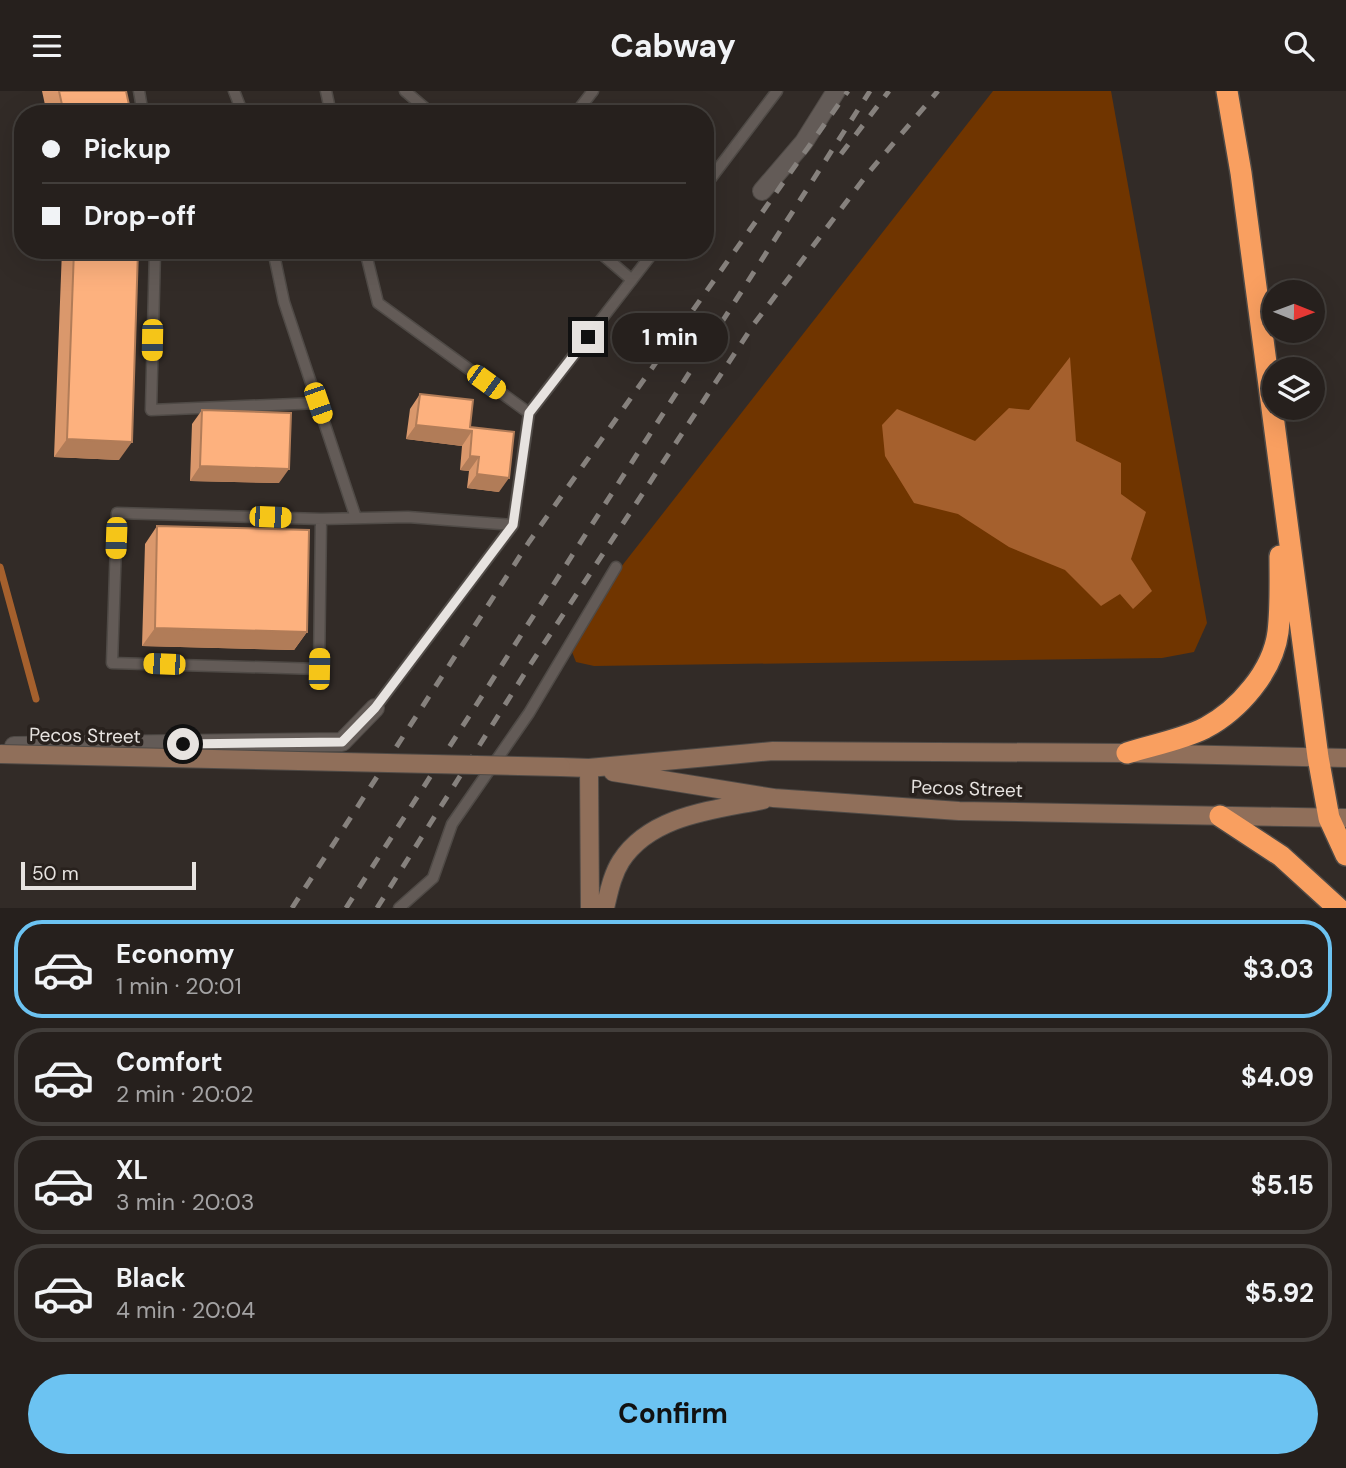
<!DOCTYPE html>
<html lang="en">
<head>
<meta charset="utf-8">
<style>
	body { margin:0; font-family:"DM Sans",sans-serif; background:#322d2a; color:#f1f3f6; height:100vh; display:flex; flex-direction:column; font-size:26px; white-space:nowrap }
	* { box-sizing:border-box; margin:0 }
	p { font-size:23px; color:#a4a3a4 }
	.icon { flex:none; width:38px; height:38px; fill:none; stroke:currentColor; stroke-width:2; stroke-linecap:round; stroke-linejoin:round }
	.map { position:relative; height:817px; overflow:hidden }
	.panel { display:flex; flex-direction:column; background:#26201d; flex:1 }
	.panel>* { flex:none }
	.top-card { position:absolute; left:14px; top:14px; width:700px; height:154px; border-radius:28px; box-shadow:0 7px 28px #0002,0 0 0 2px #423e3b; display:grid; align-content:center; height:154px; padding:0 28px; background:#26201d }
	.needle { width:46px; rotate:91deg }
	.fabs { position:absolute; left:1262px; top:189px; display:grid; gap:14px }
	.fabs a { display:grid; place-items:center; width:63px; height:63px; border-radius:50%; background:#26201d; box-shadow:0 7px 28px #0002,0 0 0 2px #423e3b; font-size:35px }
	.scale { position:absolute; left:21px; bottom:18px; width:175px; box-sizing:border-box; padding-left:7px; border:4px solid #e7e3e0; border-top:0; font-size:19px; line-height:24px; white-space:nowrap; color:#e7e3e0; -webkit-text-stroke:5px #28211d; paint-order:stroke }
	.end { position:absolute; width:32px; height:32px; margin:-16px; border:9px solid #e7e3e0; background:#111; box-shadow:0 0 0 4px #111 }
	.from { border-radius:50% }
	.bubble { position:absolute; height:49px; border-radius:24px; background:#26201d; box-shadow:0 7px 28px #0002,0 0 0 2px #423e3b; font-size:23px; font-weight:700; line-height:49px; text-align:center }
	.car { position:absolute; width:21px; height:42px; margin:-21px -10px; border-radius:9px; box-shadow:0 0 5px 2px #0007; background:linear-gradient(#f5c518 24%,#345 0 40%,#f5c518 0 76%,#345 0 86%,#f5c518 0) }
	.top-card b { display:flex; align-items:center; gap:24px; height:66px; font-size:26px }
	.top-card b+b { border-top:2px solid #423e3b }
	.top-card i { width:18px; height:18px; background:#f1f3f6 }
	ul { padding:12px 0 0; list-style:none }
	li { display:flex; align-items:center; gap:21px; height:98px; margin:0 14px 10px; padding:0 14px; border:4px solid #423e3b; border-radius:28px }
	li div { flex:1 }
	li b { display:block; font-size:26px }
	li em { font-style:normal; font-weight:700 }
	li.on { border-color:#6cc3f2 }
	li>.icon { width:63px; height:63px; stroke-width:1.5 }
	.primary-button { display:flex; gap:14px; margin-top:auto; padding:14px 28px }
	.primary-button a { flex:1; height:80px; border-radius:42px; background:#6cc3f2; color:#111; font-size:28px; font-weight:700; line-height:80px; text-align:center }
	header { display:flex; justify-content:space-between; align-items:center; height:91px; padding:0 28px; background:#26201d; font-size:32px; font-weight:700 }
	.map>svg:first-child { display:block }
	.green { fill:#703500 }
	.water { fill:#a5602d }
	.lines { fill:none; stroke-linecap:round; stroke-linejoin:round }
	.stream { stroke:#a5602d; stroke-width:7 }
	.lane-casing { stroke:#4f4a46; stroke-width:13 }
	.street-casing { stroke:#4f4a46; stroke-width:20 }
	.secondary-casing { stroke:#4f4a46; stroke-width:20 }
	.highway-casing { stroke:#4f4a46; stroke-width:24 }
	.lane { stroke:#635b57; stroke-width:10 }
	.street { stroke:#635b57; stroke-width:18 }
	.secondary { stroke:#906f5a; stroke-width:18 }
	.highway { stroke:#f99f60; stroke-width:21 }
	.rail { stroke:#86817d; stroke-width:5; stroke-dasharray:12 12; stroke-linecap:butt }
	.secondary-bridge-casing { stroke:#4f4a46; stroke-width:20; stroke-linecap:butt }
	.secondary-bridge { stroke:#906f5a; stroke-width:18 }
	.wall { fill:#da986c }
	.shaded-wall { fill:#b17c58 }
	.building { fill:#fdb17e; stroke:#b17c58; stroke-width:2 }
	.route { stroke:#e7e3e0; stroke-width:9 }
	.labels { text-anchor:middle; stroke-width:7; stroke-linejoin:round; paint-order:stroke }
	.street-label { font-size:19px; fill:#e7e3e0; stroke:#28211d }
</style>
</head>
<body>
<header><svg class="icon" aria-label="menu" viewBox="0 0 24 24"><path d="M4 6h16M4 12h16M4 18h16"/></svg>Cabway<svg class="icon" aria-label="search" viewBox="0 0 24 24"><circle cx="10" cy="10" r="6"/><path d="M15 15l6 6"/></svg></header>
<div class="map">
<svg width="1346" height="817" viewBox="0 0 1346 817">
	<rect width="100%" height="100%" fill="#322b27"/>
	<path class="green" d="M993,0h118l96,532 -13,29 -32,6 -568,8 -18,-4 -6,-15 1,-16z"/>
	<path class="water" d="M1070,266l6,84 45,22v31l25,18 -15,47 21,32 -19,18 -13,-15 -19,12 -36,-36 -56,-23 -51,-33 -44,-11 -29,-47 -3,-31 15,-16 78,32 34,-33 20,2z"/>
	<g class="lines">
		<path class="stream" d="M0,476l36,132"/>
		<g class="lane-casing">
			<path id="lane" d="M139,0l4,23
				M234,0l9,23
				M326,0l5,23
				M405,0l27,23
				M575,23l18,-23
				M705,95l72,-95
				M155,159l-4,160 167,-7
				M273,159l11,52 72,216
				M365,159l13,53 151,110 126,-163
				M597,159l35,30
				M321,428l-2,150 -207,-6 5,-150 204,6 87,-2 105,8 16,-112
				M375,617l138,-183
				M399,817l34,-30 19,-54 77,-111 87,-146"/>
		</g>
		<g class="street-casing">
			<path id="street" d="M762,100l42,-49 32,-51
				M14,655l328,-4 33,-34"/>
		</g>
		<g class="secondary-casing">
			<path id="secondary" d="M561,676l28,1 184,-17 354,2 219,5
				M589,677l1,140
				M613,681l161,26 185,13 387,7
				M605,817c4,-16 7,-33 16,-47 30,-46 93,-51 142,-61"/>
		</g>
		<g class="highway-casing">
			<path id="highway" d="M1227,0l14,82 77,584 11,61 17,37
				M1127,662c25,-8 54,-13 78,-25 34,-18 68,-57 73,-96 3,-25 2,-51 2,-76
				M1220,725l61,40 57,52"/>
		</g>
		<use href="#lane" class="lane"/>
		<use href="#street" class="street"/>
		<use href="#secondary" class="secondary"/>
		<use href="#highway" class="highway"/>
		<path class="rail" d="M841,63l48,-63
			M292,817l237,-366 319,-451
			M346,817l524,-817
			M377,817l153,-243 224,-341 115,-152 69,-81"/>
		<g class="secondary-bridge-casing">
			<path id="secondary-bridge" d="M0,663l561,13"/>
		</g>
		<use href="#secondary-bridge" class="secondary-bridge"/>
	</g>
	<path class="wall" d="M42,0h84l5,23h-84z
		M62,159h76l-19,210 -65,-3z
		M420,303l50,33 29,65 -32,-4 2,-17 -9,-1 2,-24 -56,-7 4,-30z
		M202,319l77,73 -89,-2 2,-57z
		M157,435l150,106 -13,18 -152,-4 3,-102z"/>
	<path class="shaded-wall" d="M416,334l56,6 -10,15 -56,-7z
		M67,348l65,3 -13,18 -65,-3z
		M470,365l9,1 -10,14 -9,-1z
		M200,375l89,3 -10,14 -89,-2z
		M477,383l32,4 -10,14 -32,-4z
		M155,537l152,4 -13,18 -152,-4z"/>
	<path class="building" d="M59,0h67l5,23h-67z
		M74,159h64l-6,192 -65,-3z
		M420,303l53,6 -3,27 44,5 -5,46 -32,-4 2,-17 -9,-1 2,-25 -56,-6z
		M202,319l89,3 -2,56 -89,-3z
		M157,435l152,4 -2,102 -152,-4z"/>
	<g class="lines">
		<path class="route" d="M183,653l159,-2 33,-34 138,-183 16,-112 59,-76"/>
	</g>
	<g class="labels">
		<g class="street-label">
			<text transform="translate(85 644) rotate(1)" y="7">Pecos Street</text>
			<text transform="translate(967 697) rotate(2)" y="7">Pecos Street</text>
		</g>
	</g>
</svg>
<div class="fabs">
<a><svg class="needle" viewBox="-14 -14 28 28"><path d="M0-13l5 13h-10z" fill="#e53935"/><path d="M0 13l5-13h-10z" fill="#a4a3a4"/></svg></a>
<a><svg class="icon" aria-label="layers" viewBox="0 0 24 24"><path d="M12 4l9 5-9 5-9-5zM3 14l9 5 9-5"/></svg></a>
</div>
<div class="scale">50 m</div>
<i class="end from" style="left:183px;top:653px"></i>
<i class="end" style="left:588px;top:246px"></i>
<div class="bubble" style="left:612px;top:222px;width:116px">1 min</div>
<i class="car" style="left:152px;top:249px;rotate:181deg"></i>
<i class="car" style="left:486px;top:291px;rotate:126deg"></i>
<i class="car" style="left:318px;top:312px;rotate:161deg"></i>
<i class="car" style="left:270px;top:426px;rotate:92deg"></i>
<i class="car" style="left:116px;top:447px;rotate:182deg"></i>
<i class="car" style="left:164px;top:573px;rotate:272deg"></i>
<i class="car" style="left:319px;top:578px;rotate:1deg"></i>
<div class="top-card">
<b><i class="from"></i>Pickup</b>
<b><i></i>Drop-off</b>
</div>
</div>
<section class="panel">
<ul>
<li class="on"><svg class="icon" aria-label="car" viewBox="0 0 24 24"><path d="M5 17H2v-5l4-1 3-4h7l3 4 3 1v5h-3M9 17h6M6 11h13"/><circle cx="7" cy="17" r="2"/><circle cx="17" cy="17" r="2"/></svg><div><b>Economy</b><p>1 min · 20:01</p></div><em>$3.03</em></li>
<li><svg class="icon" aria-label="car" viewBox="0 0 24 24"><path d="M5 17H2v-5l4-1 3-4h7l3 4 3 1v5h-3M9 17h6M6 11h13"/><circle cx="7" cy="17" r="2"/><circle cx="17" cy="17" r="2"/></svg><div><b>Comfort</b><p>2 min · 20:02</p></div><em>$4.09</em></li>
<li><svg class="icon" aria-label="car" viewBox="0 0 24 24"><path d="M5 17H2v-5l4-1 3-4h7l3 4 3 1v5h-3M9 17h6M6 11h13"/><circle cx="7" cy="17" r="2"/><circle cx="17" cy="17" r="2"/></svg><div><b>XL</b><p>3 min · 20:03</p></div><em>$5.15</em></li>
<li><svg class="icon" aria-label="car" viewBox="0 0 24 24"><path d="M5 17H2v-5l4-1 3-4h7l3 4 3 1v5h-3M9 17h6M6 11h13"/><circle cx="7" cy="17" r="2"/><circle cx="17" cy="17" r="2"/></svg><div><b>Black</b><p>4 min · 20:04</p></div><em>$5.92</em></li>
</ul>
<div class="primary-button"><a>Confirm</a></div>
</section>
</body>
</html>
